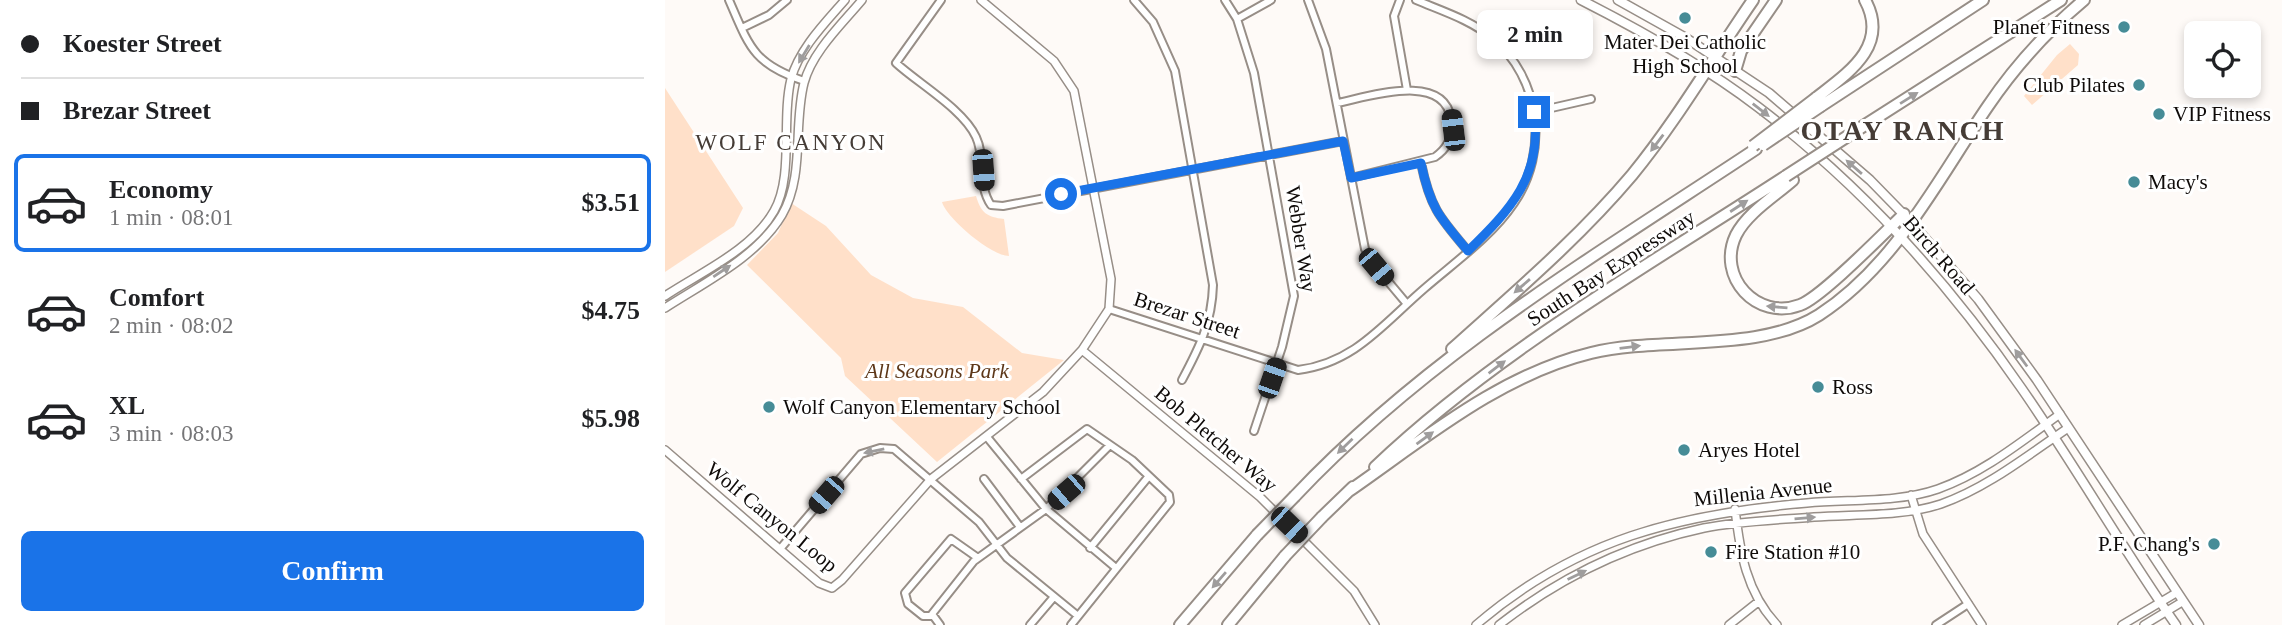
<!DOCTYPE html>
<html lang="en">
<head>
<meta charset="utf-8">
<style>
	body { margin:0; font-family:"Times New Roman",serif; background:#f2f2f2; color:#202124; height:100vh; display:flex; flex-direction:column; font-size:26px; white-space:nowrap }
	* { box-sizing:border-box; margin:0 }
	p { font-size:23px; color:#757577 }
	.icon { flex:none; width:38px; height:38px; fill:none; stroke:currentColor; stroke-width:2; stroke-linecap:round; stroke-linejoin:round }
	.map { position:relative; flex:1; overflow:hidden }
	.details { display:flex; flex-direction:column; background:#fff; width:665px }
	.details>* { flex:none }
	.banner { display:grid; align-content:center; height:154px; padding:0 21px; background:#fff }
	.controls { position:absolute; left:1519px; top:21px; display:grid; gap:14px }
	.controls a { display:grid; place-items:center; width:77px; height:77px; border-radius:10px; background:#fff; box-shadow:0 4px 10px #0003; font-size:35px }
	.end { position:absolute; width:32px; height:32px; margin:-16px; border:9px solid #1a73e8; background:#fff; box-shadow:0 0 0 4px #fff }
	.from { border-radius:50% }
	.bubble { position:absolute; height:49px; border-radius:10px; background:#fff; box-shadow:0 4px 10px #0003; font-size:23px; font-weight:700; line-height:49px; text-align:center }
	.car { position:absolute; width:21px; height:42px; margin:-21px -10px; border-radius:9px; box-shadow:0 0 5px 2px #0007; background:linear-gradient(#222 24%,#8ab4d8 0 40%,#222 0 76%,#8ab4d8 0 86%,#222 0) }
	.banner b { display:flex; align-items:center; gap:24px; height:66px; font-size:26px }
	.banner b+b { border-top:2px solid #e0e0e0 }
	.banner i { width:18px; height:18px; background:#202124 }
	ul { padding:0; list-style:none }
	li { display:flex; align-items:center; gap:21px; height:98px; margin:0 14px 10px; padding:0 7px; border:4px solid transparent; border-radius:10px }
	li div { flex:1 }
	li b { display:block; font-size:26px }
	li em { font-style:normal; font-weight:700 }
	li.active { border-color:#1a73e8 }
	li>.icon { width:63px; height:63px; stroke-width:1.5 }
	.primary-button { display:flex; gap:14px; margin-top:auto; padding:14px 21px }
	.primary-button a { flex:1; height:80px; border-radius:10px; background:#1a73e8; color:#fff; font-size:28px; font-weight:700; line-height:80px; text-align:center }
	main { display:flex; flex:1; min-height:0 }
	.map>svg:first-child { display:block }
	.green { fill:#ffe0c9 }
	.lines { fill:none; stroke-linecap:round; stroke-linejoin:round }
	.minor-casing { stroke:#978e87; stroke-width:10 }
	.tertiary-casing { stroke:#978e87; stroke-width:10 }
	.secondary-casing { stroke:#978e87; stroke-width:11 }
	.motorway-casing { stroke:#978e87; stroke-width:14 }
	.minor { stroke:#fff; stroke-width:6 }
	.tertiary { stroke:#fff; stroke-width:7 }
	.secondary { stroke:#fff; stroke-width:8 }
	.motorway { stroke:#fff; stroke-width:10 }
	.motorway-bridge-casing { stroke:#978e87; stroke-width:14; stroke-linecap:butt }
	.motorway-bridge { stroke:#fff; stroke-width:10 }
	.oneway { fill:#9f9d9d }
	.route { stroke:#1a73e8; stroke-width:9 }
	.poi-dot { fill:#468c97; stroke:#fff; stroke-width:2.5 }
	.labels { text-anchor:middle; stroke-width:6; stroke-linejoin:round; paint-order:stroke }
	.poi-label { font-size:21px; fill:#0f0b09; stroke:#fff; text-anchor:start }
	.street-label { font-size:21px; fill:#0f0b09; stroke:#fff }
	.park-label { font-size:21px; font-style:italic; fill:#5d3718; stroke:#fff }
	.neighbourhood-label { font-size:23px; letter-spacing:2px; fill:#453c36; stroke:#fff }
	.district-label { font-size:28px; font-weight:bold; letter-spacing:2px; fill:#453c36; stroke:#fff }
</style>
</head>
<body>
<main>
<section class="details">
<div class="banner">
<b><i class="from"></i>Koester Street</b>
<b><i></i>Brezar Street</b>
</div>
<ul>
<li class="active"><svg class="icon" aria-label="car" viewBox="0 0 24 24"><path d="M5 17H2v-5l4-1 3-4h7l3 4 3 1v5h-3M9 17h6M6 11h13"/><circle cx="7" cy="17" r="2"/><circle cx="17" cy="17" r="2"/></svg><div><b>Economy</b><p>1 min · 08:01</p></div><em>$3.51</em></li>
<li><svg class="icon" aria-label="car" viewBox="0 0 24 24"><path d="M5 17H2v-5l4-1 3-4h7l3 4 3 1v5h-3M9 17h6M6 11h13"/><circle cx="7" cy="17" r="2"/><circle cx="17" cy="17" r="2"/></svg><div><b>Comfort</b><p>2 min · 08:02</p></div><em>$4.75</em></li>
<li><svg class="icon" aria-label="car" viewBox="0 0 24 24"><path d="M5 17H2v-5l4-1 3-4h7l3 4 3 1v5h-3M9 17h6M6 11h13"/><circle cx="7" cy="17" r="2"/><circle cx="17" cy="17" r="2"/></svg><div><b>XL</b><p>3 min · 08:03</p></div><em>$5.98</em></li>
</ul>
<div class="primary-button"><a>Confirm</a></div>
</section>
<div class="map">
<svg width="1617" height="625" viewBox="0 0 1617 625">
	<rect width="100%" height="100%" fill="#fefaf7"/>
	<path class="green" d="M1405,44l9,10 -1,11 -46,40 -8,-9 33,-41z
		M0,88l78,120 -9,18 -69,46z
		M311,196c5,17 11,21 28,23l5,37c-17,0 -62,-37 -67,-54z
		M126,203l35,23 45,49 42,23 50,9 59,46 42,7 -127,102 -92,-86 -4,-18 -94,-93 31,-32z"/>
	<g class="lines">
		<g class="minor-casing">
			<path id="minor" d="M64,0c20,46 24,64 75,81
				M276,0l-45,63c23,21 67,46 80,74 10,21 1,48 15,68l12,1 340,-65
				M469,0l19,22 22,49 38,214c-1,38 -14,63 -31,95
				M560,0l12,19 17,54 40,223 -12,51 -28,84
				M643,0l18,49 39,200 11,18 31,37
				M735,0l-6,16 13,74
				M572,19l34,-19
				M77,28l27,-13 18,-15
				M672,103c31,-6 107,-32 114,16 3,16 -3,29 -16,38l-84,21
				M869,112l57,-13
				M756,163c9,44 18,54 47,88
				M444,309l189,61c57,-7 86,-47 127,-82 30,-26 67,-52 89,-85 35,-51 27,-125 -22,-165 -21,-18 -50,-27 -76,-38
				M322,437l59,72 70,59
				M319,479l36,48
				M356,479l66,-50 45,31 37,35 1,7 -99,123
				M425,548l59,-72
				M115,549l81,-95 19,-6 14,1 85,73 28,36 71,58
				M268,616h-10l-15,-12 -3,-11 46,-54 27,19
				M275,625l-8,-11 42,-53 72,-52 64,-64
				M365,625l23,-27
				M1271,625l32,-21"/>
		</g>
		<g class="tertiary-casing">
			<path id="tertiary" d="M0,296c36,-24 87,-46 109,-85 20,-35 7,-92 17,-132 8,-30 34,-56 54,-79
				M0,308c40,-26 92,-51 117,-93 23,-40 11,-89 22,-132 8,-31 38,-59 58,-83
				M417,350l178,147 94,94 21,34
				M0,450l154,133 13,5 10,-8 89,-101 112,-87 39,-42 27,-41 2,-30 -37,-188 -20,-30 -73,-61
				M1246,495l12,39 59,91
				M1070,509c5,43 11,83 42,116
				M811,625c100,-86 203,-111 331,-122 42,-4 91,0 131,-14 45,-16 83,-47 122,-75
				M834,625c60,-47 130,-81 205,-97 35,-7 74,-8 110,-11 42,-3 87,0 127,-13 46,-16 87,-49 127,-76
				M1064,625l29,-23
				M1457,625l54,-32
				M1479,625l38,-23"/>
		</g>
		<g class="secondary-casing">
			<path id="secondary" d="M916,0c61,31 123,66 177,107 103,78 191,176 264,282 54,78 100,159 154,236
				M953,0l68,38 83,55 101,87 41,42 67,77 59,81 162,245"/>
		</g>
		<g class="motorway-casing">
			<path id="motorway" d="M1070,71l6,-20 35,-51
				M1151,98c32,-25 74,-52 49,-98
				M1156,106l162,-106
				M1186,134l210,-134
				M1128,180c-18,16 -46,33 -57,55 -20,42 21,86 64,70 22,-8 84,-72 104,-91
				M787,349c62,-56 126,-110 180,-174 45,-55 81,-117 121,-175
				M710,467c121,-115 271,-200 411,-291
				M684,491c75,-52 151,-116 242,-138 70,-17 168,0 228,-38 77,-50 119,-136 169,-209 27,-40 59,-75 96,-106
				M630,496c133,-141 301,-241 461,-347
				M657,517l31,-30
				M515,625l77,-90
				M563,625l57,-69"/>
		</g>
		<use href="#minor" class="minor"/>
		<use href="#tertiary" class="tertiary"/>
		<use href="#secondary" class="secondary"/>
		<use href="#motorway" class="motorway"/>
		<g class="motorway-bridge-casing">
			<path id="motorway-bridge" d="M1098,145l58,-39
				M1088,146l63,-48
				M1121,176l65,-42
				M592,535l38,-39
				M620,556l37,-39"/>
		</g>
		<use href="#motorway-bridge" class="motorway-bridge"/>
	</g>
	<defs><path id="oneway-solid" d="M-6-.8H1V-3.2L6.5 0L1 3.2V.8H-6Z" transform="scale(1.75)"/></defs>
	<g class="oneway">
		<use href="#oneway-solid" transform="translate(139 54) rotate(121)"/>
		<use href="#oneway-solid" transform="translate(1244 98) rotate(-32)"/>
		<use href="#oneway-solid" transform="translate(1096 110) rotate(38)"/>
		<use href="#oneway-solid" transform="translate(992 143) rotate(127)"/>
		<use href="#oneway-solid" transform="translate(1189 167) rotate(-139)"/>
		<use href="#oneway-solid" transform="translate(1074 206) rotate(-33)"/>
		<use href="#oneway-solid" transform="translate(57 271) rotate(-34)"/>
		<use href="#oneway-solid" transform="translate(857 286) rotate(139)"/>
		<use href="#oneway-solid" transform="translate(1112 307) rotate(-175)"/>
		<use href="#oneway-solid" transform="translate(965 347) rotate(-7)"/>
		<use href="#oneway-solid" transform="translate(1356 358) rotate(-126)"/>
		<use href="#oneway-solid" transform="translate(832 367) rotate(-37)"/>
		<use href="#oneway-solid" transform="translate(760 438) rotate(-36)"/>
		<use href="#oneway-solid" transform="translate(680 446) rotate(136)"/>
		<use href="#oneway-solid" transform="translate(209 451) rotate(168)"/>
		<use href="#oneway-solid" transform="translate(1140 518) rotate(-5)"/>
		<use href="#oneway-solid" transform="translate(912 575) rotate(-26)"/>
		<use href="#oneway-solid" transform="translate(554 580) rotate(131)"/>
	</g>
	<g class="lines">
		<path class="route" d="M396,194l282,-53 8,37 70,-15c9,44 18,54 47,88 42,-41 75,-75 66,-139"/>
	</g>
	<g class="poi-dot">
		<circle cx="1020" cy="18" r="7"/>
		<circle cx="1459" cy="27" r="7"/>
		<circle cx="1474" cy="85" r="7"/>
		<circle cx="1494" cy="114" r="7"/>
		<circle cx="1469" cy="182" r="7"/>
		<circle cx="1153" cy="387" r="7"/>
		<circle cx="104" cy="407" r="7"/>
		<circle cx="1019" cy="450" r="7"/>
		<circle cx="1549" cy="544" r="7"/>
		<circle cx="1046" cy="552" r="7"/>
	</g>
	<g class="labels">
		<g class="poi-label">
			<text x="1445" y="34" text-anchor="end">Planet Fitness</text>
			<text x="1020" y="49" text-anchor="middle">Mater Dei Catholic<tspan x="1020" dy="24">High School</tspan></text>
			<text x="1460" y="92" text-anchor="end">Club Pilates</text>
			<text x="1508" y="121">VIP Fitness</text>
			<text x="1483" y="189">Macy's</text>
			<text x="1167" y="394">Ross</text>
			<text x="118" y="414">Wolf Canyon Elementary School</text>
			<text x="1033" y="457">Aryes Hotel</text>
			<text x="1535" y="551" text-anchor="end">P.F. Chang's</text>
			<text x="1060" y="559">Fire Station #10</text>
		</g>
		<g class="street-label">
			<text transform="translate(636 239) rotate(81)" y="7">Webber Way</text>
			<text transform="translate(1274 255) rotate(49)" y="7">Birch Road</text>
			<text transform="translate(946 268) rotate(-33)" y="7">South Bay Expressway</text>
			<text transform="translate(522 315) rotate(18)" y="7">Brezar Street</text>
			<text transform="translate(551 439) rotate(40)" y="7">Bob Pletcher Way</text>
			<text transform="translate(1098 492) rotate(-6)" y="7">Millenia Avenue</text>
			<text transform="translate(107 517) rotate(39)" y="7">Wolf Canyon Loop</text>
		</g>
		<g class="park-label">
			<text x="272" y="378">All Seasons Park</text>
		</g>
		<g class="neighbourhood-label">
			<text x="126" y="150">WOLF CANYON</text>
		</g>
		<g class="district-label">
			<text x="1238" y="140">OTAY RANCH</text>
		</g>
	</g>
</svg>
<div class="controls">
<a><svg class="icon" aria-label="locate" viewBox="0 0 24 24"><circle cx="12" cy="12" r="6"/><path d="M12 2v4M12 18v4M2 12h4M18 12h4"/></svg></a>
</div>
<i class="end from" style="left:396px;top:194px"></i>
<i class="end" style="left:869px;top:112px"></i>
<div class="bubble" style="left:812px;top:10px;width:116px">2 min</div>
<i class="car" style="left:788px;top:130px;rotate:353deg"></i>
<i class="car" style="left:318px;top:170px;rotate:176deg"></i>
<i class="car" style="left:711px;top:267px;rotate:140deg"></i>
<i class="car" style="left:607px;top:378px;rotate:19deg"></i>
<i class="car" style="left:401px;top:492px;rotate:229deg"></i>
<i class="car" style="left:161px;top:495px;rotate:221deg"></i>
<i class="car" style="left:624px;top:525px;rotate:134deg"></i>
</div>
</main>
</body>
</html>
